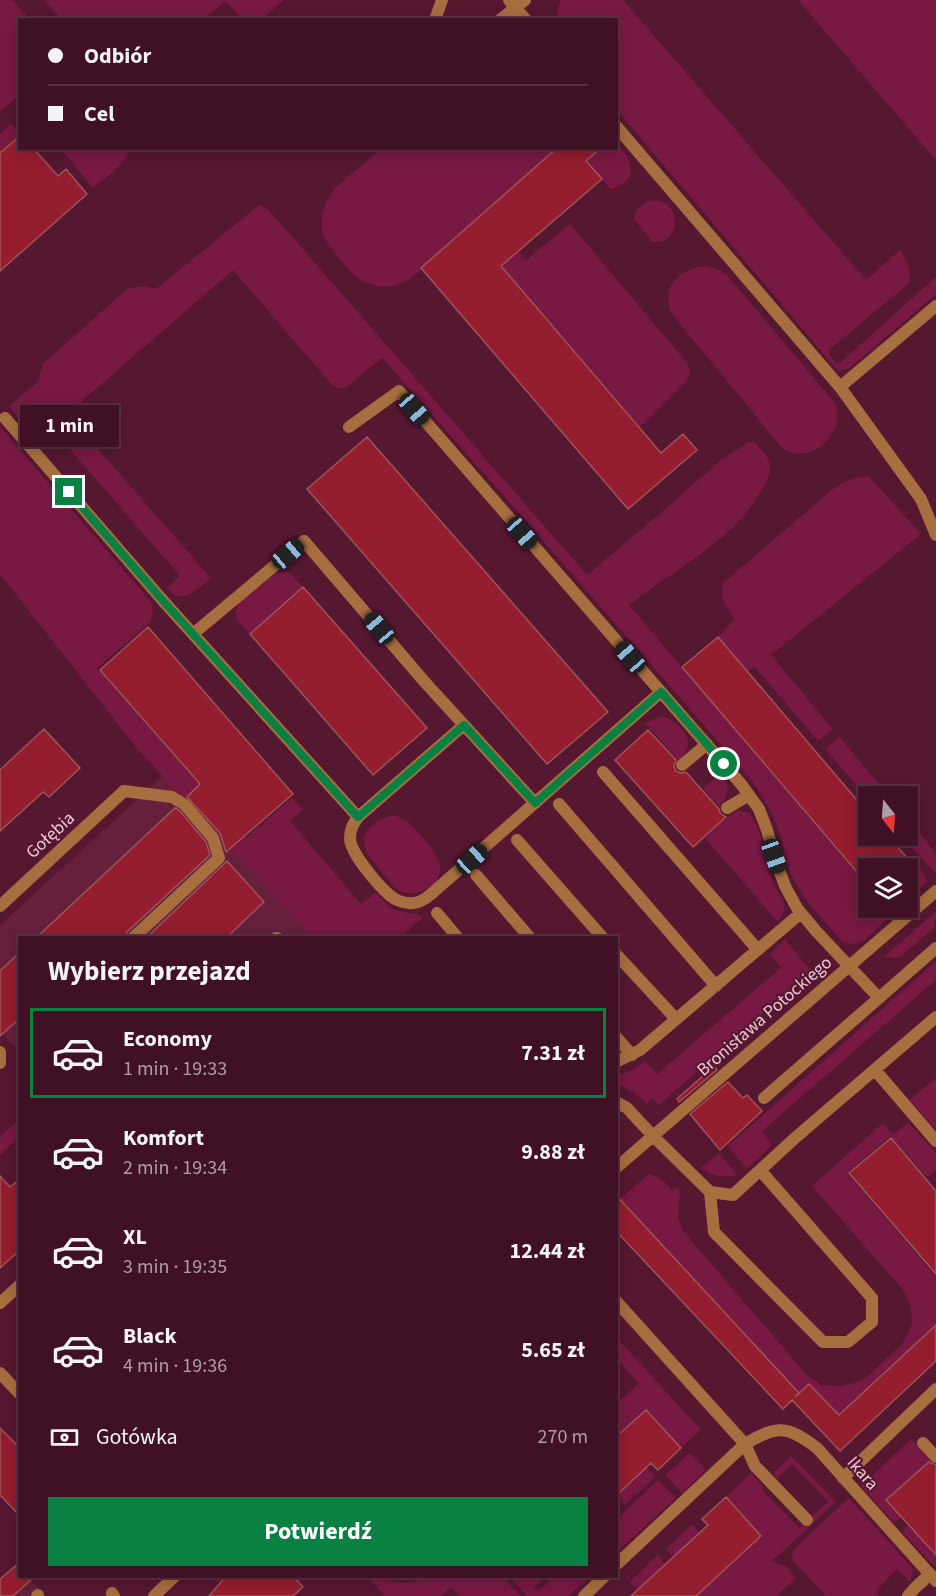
<!DOCTYPE html>
<html lang="pl">
<head>
<meta charset="utf-8">
<style>
	body { margin:0; font-family:"Source Sans 3",sans-serif; background:#4b1f32; color:#f1f3f6; height:100vh; display:flex; flex-direction:column; font-size:22px; white-space:nowrap }
	* { box-sizing:border-box; margin:0 }
	p { font-size:20px; color:#ae9da7 }
	.icon { flex:none; width:33px; height:33px; fill:none; stroke:currentColor; stroke-width:2; stroke-linecap:round; stroke-linejoin:round }
	.map { position:relative; flex:1; overflow:hidden }
	.side { position:absolute; left:18px; top:936px; width:600px; height:642px; display:flex; flex-direction:column; background:#401125; border-radius:0px; box-shadow:0 3px 15px #0003,0 0 0 2px #593142 }
	.side>* { flex:none }
	.banner { position:absolute; left:18px; top:18px; width:600px; height:132px; border-radius:0px; box-shadow:0 3px 15px #0003,0 0 0 2px #593142; display:grid; align-content:center; height:132px; padding:0 30px; background:#401125 }
	.needle { width:39px; rotate:163deg }
	.buttons { position:absolute; left:858px; top:786px; display:grid; gap:12px }
	.buttons a { display:grid; place-items:center; width:60px; height:60px; border-radius:0px; background:#401125; box-shadow:0 3px 15px #0003,0 0 0 2px #593142; font-size:30px }
	.end { position:absolute; width:27px; height:27px; margin:-14px; border:8px solid #0b8043; background:#fff; box-shadow:0 0 0 3px #fff }
	.from { border-radius:50% }
	.bubble { position:absolute; height:42px; border-radius:0px; background:#401125; box-shadow:0 3px 15px #0003,0 0 0 2px #593142; font-size:20px; font-weight:700; line-height:42px; text-align:center }
	.car { position:absolute; width:18px; height:36px; margin:-18px -9px; border-radius:8px; box-shadow:0 0 4px 2px #0007; background:linear-gradient(#222 24%,#8ab4d8 0 40%,#222 0 76%,#8ab4d8 0 86%,#222 0) }
	.banner b { display:flex; align-items:center; gap:21px; height:57px; font-size:22px }
	.banner b+b { border-top:2px solid #593142 }
	.banner i { width:15px; height:15px; background:#f1f3f6 }
	ul { padding:0; list-style:none }
	li { display:flex; align-items:center; gap:18px; height:90px; margin:0 12px 9px; padding:0 18px; border:3px solid transparent; border-radius:0px }
	li div { flex:1 }
	li b { display:block; font-size:22px }
	li em { font-style:normal; font-weight:700 }
	li.current { border-color:#0b8043 }
	li>.icon { width:54px; height:54px; stroke-width:1.5 }
	h2 { padding:0 30px; font-size:27px; line-height:72px }
	.pay { display:flex; align-items:center; gap:15px; height:66px; padding:0 30px; font-size:22px }
	.pay p { margin-inline-start:auto }
	.cta { display:flex; gap:12px; margin-top:auto; padding:12px 30px }
	.cta a { flex:1; height:69px; border-radius:0px; background:#0b8043; color:#fff; font-size:24px; font-weight:700; line-height:69px; text-align:center }
	.map>svg:first-child { display:block }
	.built { fill:#66203c }
	.green { fill:#781943 }
	.building { fill:#941d2f; stroke:#9e5658; stroke-width:1.5 }
	.lines { fill:none; stroke-linecap:round; stroke-linejoin:round }
	.service { stroke:#a76e3f; stroke-width:12 }
	.minor { stroke:#a76e3f; stroke-width:12 }
	.route { stroke:#0b8043; stroke-width:8 }
	.labels { text-anchor:middle; stroke-width:4.5; stroke-linejoin:round; paint-order:stroke }
	.street-label { font-size:18px; fill:#eec6d2; stroke:#561731 }
</style>
</head>
<body>
<div class="map">
<svg width="936" height="1596" viewBox="0 0 936 1596">
	<rect width="100%" height="100%" fill="#561731"/>
	<path class="built" d="M163,776l150,161 -293,1 -1,113 -19,-20v-106z
		M31,1580l14,16h-32z"/>
	<path class="green" d="M0,0h13l16,19 -9,1 -1,76 -19,15z
		M44,0h240l-23,20 -19,-1 -16,-18 -23,18h-142z
		M561,0h62l243,280 34,-30c6,10 14,23 8,34l-78,65 -1,5 7,9 5,-1 95,-85v17l-82,70 -5,4 -11,3 -221,-261 -1,-90 -60,-1 1,-7z
		M798,0h138v160z
		M11,124l8,9v3l-19,17v-19z
		M617,143c16,20 23,35 -6,47l-25,-29 12,-10 -1,-2 19,-1z
		M61,149h68c-3,16 -24,29 -36,39z
		M381,149h176l-64,55 -8,10 41,46 44,-36 118,140 2,8 -2,7 -48,48 -172,-199 -46,40c-16,19 -42,25 -64,10 -10,-6 -25,-29 -33,-39 -8,-17 -1,-37 10,-51z
		M650,200c6,1 13,1 18,6 10,8 9,26 -2,34 -4,2 -9,2 -14,2l-18,-23 3,-10z
		M259,205l9,4 319,366 69,-58 66,-58 27,-17 6,1c5,6 14,14 15,22 1,10 -4,19 -9,26 -29,52 -87,78 -132,114l239,282v21h32l-36,32 -8,4 -12,-1c-21,-23 -44,-46 -56,-75 -5,-11 -5,-24 -9,-36 -7,-20 -17,-37 -29,-54l-238,-273 -130,-147 -37,30 -4,1 -8,-3 -100,-116 -166,144 144,164c-13,11 -29,29 -44,10l13,-12 -144,-166 -16,11 -11,-15 29,-24 5,-18 84,-75 18,-3 11,3z
		M708,266l13,5 6,4 108,128c12,30 -24,64 -53,45l-111,-135c-11,-28 11,-46 37,-47z
		M0,427l152,176 1,9 -3,11 -53,45 149,170 46,-40 11,12 -13,11 71,83 15,-12c8,10 14,18 27,20 8,2 13,1 20,5l-21,19 1,1h-90l-174,-186 -139,-177z
		M861,477h8l52,57 -150,121 118,141h-21v2l-43,-49 14,-12 -6,-8 -15,12 -63,-74 -7,4 -30,-34 17,-18c-9,-12 -16,-21 -12,-36l109,-93 12,-8z
		M287,572l6,4 10,11 -53,47 -14,-16v-9l3,-7 38,-29z
		M663,717c20,6 36,27 15,43l-33,-37 9,-4z
		M720,774c11,11 9,22 -1,32l-16,-17z
		M739,810c5,1 9,2 12,6 12,13 15,50 22,67 4,8 12,17 11,26 0,5 -3,9 -7,12l-72,-83 25,-23z
		M394,815c4,2 9,3 13,6 9,8 33,34 33,45 2,20 -25,33 -41,25 -8,-9 -30,-32 -33,-41 -4,-8 -2,-16 3,-22 7,-7 15,-11 25,-13z
		M908,819l28,34v19l-1,1 -34,-37h7z
		M914,861l11,14 2,7 -19,18v-32h-2z
		M936,911v8l-2,2 2,5 -37,32 -15,-1z
		M785,939l26,32 -152,134 -7,-7 -5,6c-9,-8 -19,-17 -30,-19v-9l16,-6 12,-9 12,13 124,-106 -11,-14z
		M936,961v19l-174,151 8,11 1,4 -24,23 -19,-23z
		M936,1078v52l-26,-30z
		M19,1119v18l-19,18v-18z
		M908,1122l28,31v18l-9,6 -37,-41 -43,37 89,104v48l-97,90 -30,-31 -10,9 -178,-193 -5,-3 5,1 28,-24c10,3 16,7 23,16l5,-3 3,5 -2,26 5,13 123,143 15,11 19,1 19,-4 10,-7 33,-31 7,-12 3,-10 -1,-15 -7,-16 -92,-105 71,-63 10,12z
		M719,1154l19,21c-15,3 -25,2 -37,-8z
		M616,1337l85,93 -20,18 -35,-38 -29,27v-34l22,-20 -22,-24z
		M911,1439l25,27v28l-19,-21 -30,27 15,17 -8,6 -33,-37z
		M690,1453l16,17 -24,23 -17,-18z
		M791,1456l45,46 -65,60 15,4 10,12 -20,18h-80l65,-60 -35,-39 25,-24 10,11 2,7 36,37 29,-26 -36,-38 -16,15 -2,-7z
		M647,1467l8,10 -30,28 -8,-9z
		M658,1480l18,18 -59,54v-33z
		M849,1498l64,71 -3,13 -13,-13 -21,22 4,5h-54l-34,-36 1,-10z
		M692,1524l7,9 -26,24 -7,-8z
		M909,1525l27,30v11h-2l-31,-33 2,-5z
		M658,1555l7,9 -28,26 -7,-8z
		M367,1577h16l8,4 10,2 11,-1 14,-5h77l18,19h-61l-9,-9 -10,9h-56z
		M510,1577h35l-11,10 4,4 17,-14h35l-22,19h-41z"/>
	<path class="building" d="M20,136v12h13l25,28 8,-7 21,25 -87,77v-118z
		M557,148h44l-15,13 16,18 -101,87 160,187 22,-19 14,16 -69,59 -207,-241z
		M367,437l241,275 -61,52 -240,-275z
		M303,587l124,141 -54,47 -123,-141z
		M148,627l145,167 -67,58 -6,-19 -33,-36 13,-13 -100,-114z
		M718,637l150,176v23h20l28,32h-48v17l-186,-218z
		M44,729l36,39 -31,29 -6,-5 -43,39v-61z
		M648,730l28,30 -2,6 2,5 4,2 6,-1 33,37 1,4 6,4 -33,30 -78,-87z
		M175,808l5,3 26,31 4,13 -83,77 -2,6h-89z
		M227,861l37,41 -38,36h-80z
		M20,952v66l-20,18v-65z
		M714,1066l3,4 -38,32 -2,-3z
		M728,1082l15,16 4,-3 15,16 -42,39 -30,-36z
		M891,1138l45,53v83l-87,-101z
		M0,1176l10,11 10,-8v71l-20,18z
		M616,1195l183,198 -4,4 14,-13 30,31 97,-90v36l-96,90 -48,-51 -9,9 -167,-178z
		M646,1410l35,38 -23,22 -7,-7 -35,33v-59z
		M0,1428l20,20v68l-20,-21z
		M929,1462l7,3v90l-50,-55z
		M726,1497l35,39 -65,60h-65l77,-71 -6,-6z
		M20,1562v14h15l-22,20h-13v-17z
		M226,1576h67l10,11 -10,9h-84z"/>
	<g class="lines">
		<path class="service" d="M509,0l17,20
			M435,20l7,-20
			M500,20l25,-20
			M616,126l224,261 81,112 15,36
			M840,387l96,-81
			M5,418l160,185 193,214c-5,7 -8,12 -8,22 1,15 32,52 45,60 4,2 9,4 14,4 8,1 15,-3 21,-8l231,-203 80,92 18,25 8,21 7,26 11,30 12,22 19,23 63,67 -115,100
			M349,427l50,-36 262,301
			M193,634l111,-93 119,139 112,123
			M682,765l25,-21
			M603,772l155,178
			M124,791l48,6 13,8 28,33 6,20 -86,80
			M559,804l157,182
			M727,808l22,-13
			M358,817l106,-92
			M517,840l86,98
			M476,875l54,63
			M437,913l21,25
			M276,938h1
			M616,954l60,65
			M879,998l57,-50
			M616,1037l16,18
			M0,1052v11
			M616,1062l24,-12 161,-137
			M875,1070l61,71
			M616,1102l11,6 26,28 57,56 23,3 62,-57 141,-121
			M616,1168l320,-277
			M710,1192l4,40 109,110h25l24,-20v-24l-112,-128
			M0,1303l20,-18
			M0,1373l20,21
			M923,1443l13,14
			M745,1444l10,22 52,54
			M843,1478l93,-89
			M112,1593l2,3
			M37,1596l1,-1
			M908,1596l7,-8 15,-14"/>
		<path class="minor" d="M0,906l124,-115
			M616,1301l129,143c32,-19 42,-19 72,4l119,133
			M616,1565l129,-121
			M154,1596l21,-20
			M584,1596l21,-20"/>
	</g>
	<g class="lines">
		<path class="route" d="M69,492l96,111 193,214 106,-92 71,78 126,-111 63,72"/>
	</g>
	<g class="labels">
		<g class="street-label">
			<text transform="translate(50 835) rotate(-43)" y="6">Gołębia</text>
			<text transform="translate(764 1016) rotate(-41)" y="6">Bronisława Potockiego</text>
			<text transform="translate(863 1473) rotate(49)" y="6">Ikara</text>
		</g>
	</g>
</svg>
<div class="buttons">
<a><svg class="needle" viewBox="-14 -14 28 28"><path d="M0-13l5 13h-10z" fill="#e53935"/><path d="M0 13l5-13h-10z" fill="#ae9da7"/></svg></a>
<a><svg class="icon" aria-label="layers" viewBox="0 0 24 24"><path d="M12 4l9 5-9 5-9-5zM3 14l9 5 9-5"/></svg></a>
</div>
<i class="end from" style="left:724px;top:764px"></i>
<i class="end" style="left:69px;top:492px"></i>
<div class="bubble" style="left:20px;top:405px;width:99px">1 min</div>
<i class="car" style="left:414px;top:409px;rotate:139deg"></i>
<i class="car" style="left:522px;top:533px;rotate:139deg"></i>
<i class="car" style="left:288px;top:554px;rotate:50deg"></i>
<i class="car" style="left:379px;top:628px;rotate:320deg"></i>
<i class="car" style="left:630px;top:657px;rotate:319deg"></i>
<i class="car" style="left:774px;top:856px;rotate:160deg"></i>
<i class="car" style="left:472px;top:859px;rotate:48deg"></i>
<div class="banner">
<b><i class="from"></i>Odbiór</b>
<b><i></i>Cel</b>
</div>
<section class="side">
<h2>Wybierz przejazd</h2>
<ul>
<li class="current"><svg class="icon" aria-label="car" viewBox="0 0 24 24"><path d="M5 17H2v-5l4-1 3-4h7l3 4 3 1v5h-3M9 17h6M6 11h13"/><circle cx="7" cy="17" r="2"/><circle cx="17" cy="17" r="2"/></svg><div><b>Economy</b><p>1 min · 19:33</p></div><em>7.31 zł</em></li>
<li><svg class="icon" aria-label="car" viewBox="0 0 24 24"><path d="M5 17H2v-5l4-1 3-4h7l3 4 3 1v5h-3M9 17h6M6 11h13"/><circle cx="7" cy="17" r="2"/><circle cx="17" cy="17" r="2"/></svg><div><b>Komfort</b><p>2 min · 19:34</p></div><em>9.88 zł</em></li>
<li><svg class="icon" aria-label="car" viewBox="0 0 24 24"><path d="M5 17H2v-5l4-1 3-4h7l3 4 3 1v5h-3M9 17h6M6 11h13"/><circle cx="7" cy="17" r="2"/><circle cx="17" cy="17" r="2"/></svg><div><b>XL</b><p>3 min · 19:35</p></div><em>12.44 zł</em></li>
<li><svg class="icon" aria-label="car" viewBox="0 0 24 24"><path d="M5 17H2v-5l4-1 3-4h7l3 4 3 1v5h-3M9 17h6M6 11h13"/><circle cx="7" cy="17" r="2"/><circle cx="17" cy="17" r="2"/></svg><div><b>Black</b><p>4 min · 19:36</p></div><em>5.65 zł</em></li>
</ul>
<div class="pay"><svg class="icon" aria-label="cash" viewBox="0 0 24 24"><path d="M3 7h18v10H3z"/><circle cx="12" cy="12" r="2"/></svg>Gotówka<p>270 m</p></div>
<div class="cta"><a>Potwierdź</a></div>
</section>
</div>
</body>
</html>
